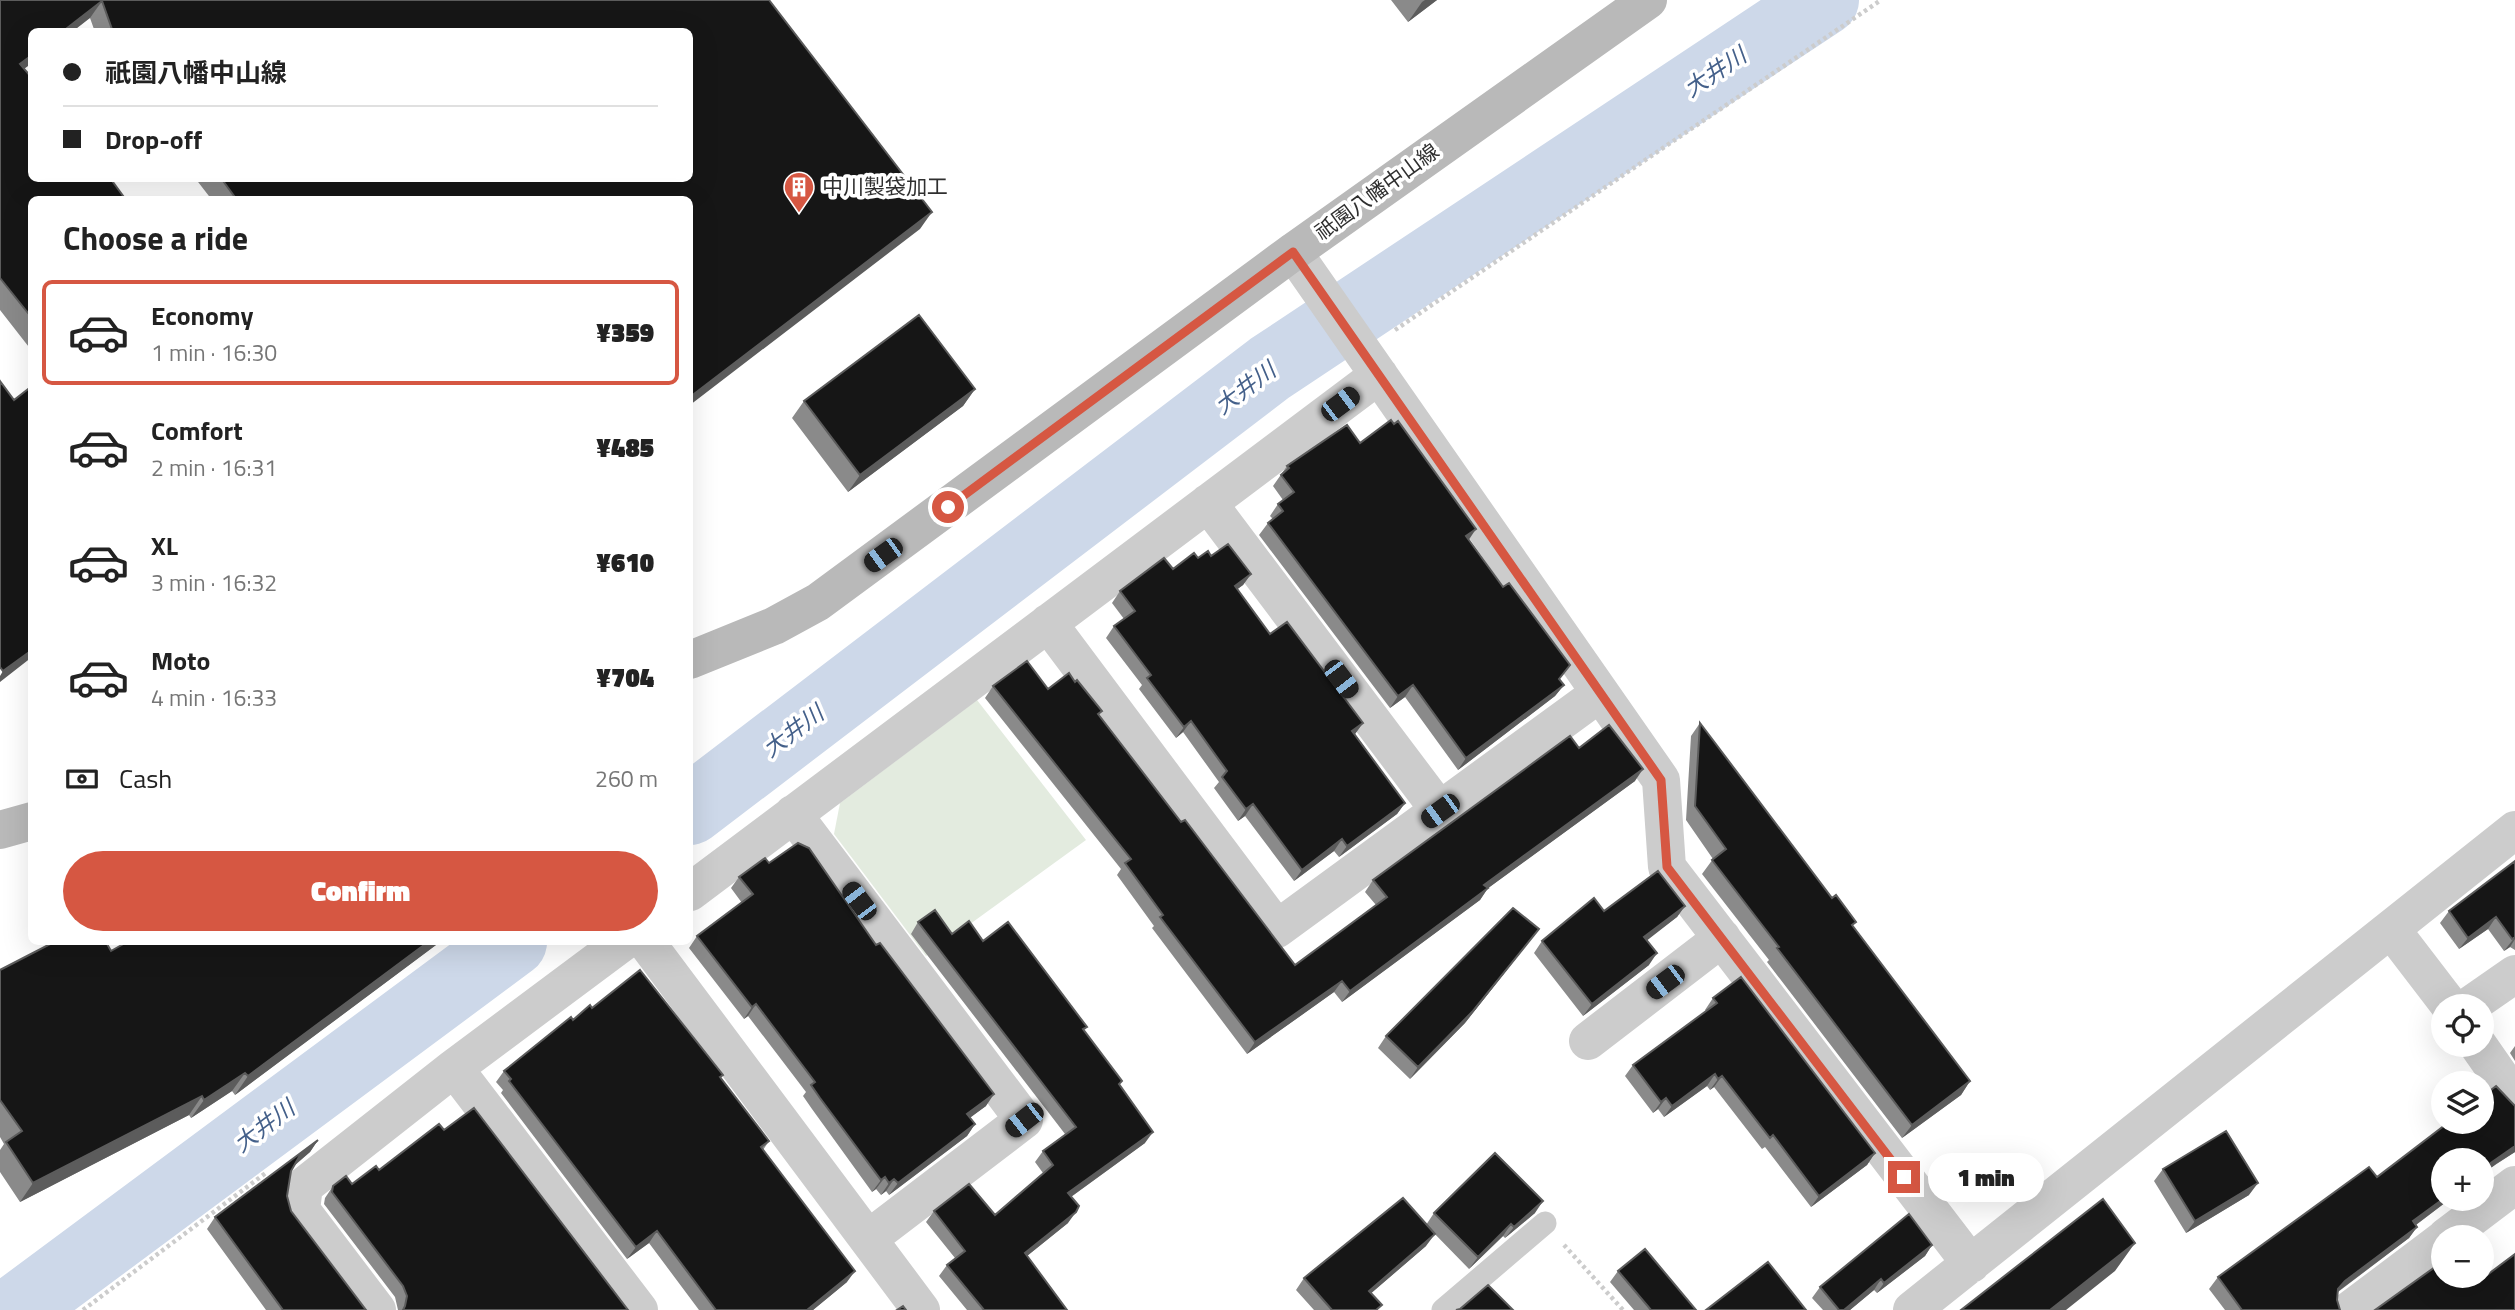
<!DOCTYPE html>
<html lang="en">
<head>
<meta charset="utf-8">
<style>
	body { margin:0; font-family:"Titillium Web","Noto Sans JP",sans-serif; background:#f2f2f2; color:#222; height:100vh; display:flex; flex-direction:column; font-size:26px; white-space:nowrap }
	* { box-sizing:border-box; margin:0 }
	p { font-size:23px; color:#767676 }
	.icon { flex:none; width:38px; height:38px; fill:none; stroke:currentColor; stroke-width:2; stroke-linecap:round; stroke-linejoin:round }
	.map { position:relative; flex:1; overflow:hidden }
	.panel { position:absolute; left:28px; top:196px; width:665px; height:749px; display:flex; flex-direction:column; background:#fff; border-radius:10px; box-shadow:0 7px 28px #0002 }
	.panel>* { flex:none }
	.top-card { position:absolute; left:28px; top:28px; width:665px; height:154px; border-radius:10px; box-shadow:0 7px 28px #0002; display:grid; align-content:center; height:154px; padding:0 35px; background:#fff }
	.fabs { position:absolute; left:2431px; top:994px; display:grid; gap:14px }
	.fabs a { display:grid; place-items:center; width:63px; height:63px; border-radius:50%; background:#fff; box-shadow:0 7px 28px #0002; font-size:35px }
	.end { position:absolute; width:32px; height:32px; margin:-16px; border:9px solid #d65742; background:#fff; box-shadow:0 0 0 4px #fff }
	.from { border-radius:50% }
	.bubble { position:absolute; height:49px; border-radius:24px; background:#fff; box-shadow:0 7px 28px #0002; font-size:23px; font-weight:800; line-height:49px; text-align:center }
	.car { position:absolute; width:21px; height:42px; margin:-21px -10px; border-radius:9px; box-shadow:0 0 5px 2px #0007; background:linear-gradient(#222 24%,#8ab4d8 0 40%,#222 0 76%,#8ab4d8 0 86%,#222 0) }
	.top-card b { display:flex; align-items:center; gap:24px; height:66px; font-size:26px }
	.top-card b+b { border-top:2px solid #e0e0e0 }
	.top-card i { width:18px; height:18px; background:#222 }
	ul { padding:0; list-style:none }
	li { display:flex; align-items:center; gap:21px; height:105px; margin:0 14px 10px; padding:0 21px; border:4px solid transparent; border-radius:10px }
	li div { flex:1 }
	li b { display:block; font-size:26px }
	li em { font-style:normal; font-weight:800 }
	li.on { border-color:#d65742 }
	li>.icon { width:63px; height:63px; stroke-width:1.5 }
	h2 { padding:0 35px; font-size:32px; line-height:84px }
	.pay { display:flex; align-items:center; gap:18px; height:77px; padding:0 35px; font-size:26px }
	.pay p { margin-inline-start:auto }
	.button { display:flex; gap:14px; margin-top:auto; padding:14px 35px }
	.button a { flex:1; height:80px; border-radius:42px; background:#d65742; color:#fff; font-size:28px; font-weight:800; line-height:80px; text-align:center }
	.map>svg:first-child { display:block }
	.green { fill:#e3ebdf }
	.lines { fill:none; stroke-linecap:round; stroke-linejoin:round }
	.river { stroke:#cdd8e9; stroke-width:70 }
	.path { stroke:#ccc; stroke-width:4.5; stroke-dasharray:3.5 3.5; stroke-linecap:butt }
	.service { stroke:#ccc; stroke-width:23 }
	.minor { stroke:#ccc; stroke-width:38 }
	.secondary { stroke:#b9b9b9; stroke-width:38 }
	.wall { fill:#8a8a8a }
	.shaded-wall { fill:#5c5c5c }
	.building { fill:#161616; stroke:#5c5c5c; stroke-width:2 }
	.route { stroke:#d65742; stroke-width:9 }
	.labels { text-anchor:middle; stroke-width:7; stroke-linejoin:round; paint-order:stroke }
	.poi-label { font-size:21px; fill:#2f2f2f; stroke:#fff; text-anchor:start }
	.street-label { font-size:21px; fill:#2f2f2f; stroke:#fff }
	.water-label { font-size:23px; font-style:italic; fill:#44608a; stroke:#fff }
</style>
</head>
<body>
<div class="map">
<svg width="2515" height="1310" viewBox="0 0 2515 1310">
	<rect width="100%" height="100%" fill="#fff"/>
	<path class="green" d="M977,700l109,140 -160,116 -92,-122 6,-31z"/>
	<g class="lines">
		<path class="river" d="M690,810l580,-442 554,-368
			M16,1310l496,-368"/>
		<path class="path" d="M1395,330l486,-330
			M1564,1245l59,65
			M83,1310l184,-138"/>
		<path class="service" d="M1443,1310l102,-87"/>
		<path class="minor" d="M1293,252l368,528 6,87 304,397
			M1208,503l232,308
			M1048,623l229,306 323,-236
			M793,814l231,306 -156,119
			M690,892l689,-517
			M2391,929l59,77
			M646,942l275,368
			M2469,1006l46,-32
			M1588,1041l134,-103
			M2478,1045l37,53
			M454,1068l185,242
			M2446,1237l69,-52
			M377,1310l-76,-100 3,-24 150,-118 169,-126
			M1912,1310l603,-480
			M2350,1310l93,-70"/>
		<path class="secondary" d="M690,660l84,-34 44,-24 475,-350 355,-252
			M0,830l32,-9"/>
	</g>
	<path class="wall" d="M0,0h769l151,229 -230,-29h-478l-17,-22h495v-146h-595l-5,-14 -58,14v31l-8,5 8,132v151l-32,-41z
		M1391,0h46l-29,22z
		M975,389l-12,17 -115,86 -56,-74 12,-17z
		M1360,443l108,97 96,145 -9,11 -97,74 -53,-73 -15,11 -131,-173 9,-12 5,-4 -3,-3 8,-12 5,-4 -10,-14 14,-20z
		M1211,556l40,18 -8,11 -6,4 33,45 93,89 -8,11 50,69 -8,11 -58,43 -5,-6 -40,30 -49,-65 -7,5 -24,-33 5,-6 -36,-50 -7,6 -37,-49 3,-4 -36,-47 8,-12 10,-7 -12,-16 8,-12 53,-22z
		M1075,682l27,29 -3,4 82,107 114,143 81,-60 -11,-13 8,-12 206,-132 56,33 -147,107 -8,12 -138,102 -8,-10 -87,62 -95,-126 2,-2 -37,-51 4,-6 -136,-171 8,-12 55,3z
		M1700,723l270,358 -9,14 -59,43 -135,-176 2,-2 -67,-86 11,-15 -27,-39 5,-84z
		M2515,861v89l-5,-3 -6,4 -16,-22 -29,20 -19,-26 9,-12z
		M739,877l247,229 -16,11 5,7 -8,12 -78,59 -3,-4 -5,4 -5,-6 -4,3 -60,-83 -9,-13 3,-4 -58,-76 -4,3 -55,-71 8,-12 45,-33 -11,-15z
		M1685,906l-8,11 -31,23 3,25 -66,51 -49,-63 8,-12 62,-30z
		M918,922l34,12 31,7 104,86 -3,4 36,54 25,58 -74,54 -3,26 -41,33 40,54h-100l-28,-34 8,-11 8,-7 -29,-36 8,-11 61,4 48,-42 -8,-11 8,-11 22,-17 -154,-200z
		M1539,929l-74,94 -55,56 -32,-31 8,-12z
		M127,942h313l-205,153 -3,-4 -41,27 -2,-3 -169,87 -20,-30v-22l4,-6 -4,-7v-167l111,-19z
		M1713,998l162,155 -8,12 -56,42 -46,-60 -3,2 -48,-62 -4,3 -3,-4 -43,31 -6,-8 -5,4 -28,-37 8,-11 73,-54 -1,-1z
		M592,1008l131,67 -2,3 48,63 -6,9 84,132 -34,28h-114l-50,-67 -22,16 -126,-166 2,-3 -7,-8 8,-11 69,-51z
		M2515,1046v15l-5,-8z
		M2515,1106v46l-72,47h7l-34,26 1,2 -8,11 -71,54 -1,8 3,10h-115l-16,-21 9,-12 159,-100z
		M444,1130l184,180h-230l-3,-13 -71,-93 1,-6 8,-12 19,-2 27,-14z
		M318,1140l-8,12 -17,15 -2,4 -4,25 4,15 75,99h-100l-59,-81 8,-12z
		M2163,1169l86,26 -63,38 -32,-52z
		M1434,1213h101l-30,25 -2,-2 -34,33 -40,-41 -3,18 -55,47 7,17h-64l-18,-20 8,-12 122,-53z
		M1932,1245l-7,11 -48,37 -3,-3 -24,20h-27l-11,-12 8,-11z
		M1618,1271l78,39h-62l-24,-28z"/>
	<path class="shaded-wall" d="M1425,0h12l-29,22 14,-20z
		M102,1l-12,17 -18,14h-10z
		M32,55v8l-24,18 12,-17z
		M932,212l-12,17 -230,176v-8z
		M975,389l-12,17 -115,86 12,-17z
		M1476,529l-8,12 -2,-5z
		M1251,574l-8,11 -16,12 8,-11z
		M32,650v7l-32,25v-6l3,-5z
		M1413,685l-8,12 -15,11 8,-12z
		M1564,685l-9,11 -97,74 8,-12z
		M1191,721l-8,11 -7,6 8,-11z
		M1363,723l-8,11 -3,-3z
		M1643,769l-8,12 -159,116 8,-12z
		M1405,803l-8,11 -58,43 8,-11z
		M1253,804l-8,12 -7,5 8,-12z
		M1342,839l-8,12 -40,30 8,-11z
		M1488,888l-8,12 -138,102 8,-11z
		M1685,906l-8,11 -41,32 8,-12z
		M2496,917l-8,12 -29,20 9,-11z
		M1539,929l-74,94 -55,56 8,-12z
		M2515,937v2l-5,8 -6,4z
		M428,942h12l-205,153 13,-19z
		M1657,953l-8,12 -66,51 9,-12z
		M1342,981l-8,11 -87,62 8,-12z
		M756,1004l-8,12 -4,3 8,-12z
		M245,1073l-13,18 -41,27 13,-18z
		M1715,1074l-8,12 -43,31 8,-11z
		M1722,1076l-8,11 -4,3 8,-11z
		M1970,1081l-9,14 -59,43 10,-13z
		M994,1094l-8,12 -27,20 8,-12z
		M202,1096l-13,19 -169,87 13,-19z
		M1666,1098l-8,11 -5,4 8,-11z
		M975,1124l-8,12 -78,59 9,-12z
		M1153,1132l-8,11 -84,61 7,-11z
		M318,1140l-8,12 -20,17 9,-12z
		M2515,1146v6l-19,12 -14,11v-6z
		M1875,1153l-8,12 -56,42 8,-11z
		M885,1177l-9,12 -4,3 9,-12z
		M894,1179l-8,12 -5,4 8,-12z
		M2258,1183l-9,12 -63,38 9,-12z
		M2443,1199h7l-45,34 8,-12z
		M1543,1201l-8,12 -30,25 9,-11z
		M1076,1212l-8,11 -51,41 8,-11z
		M1511,1224l-8,12 -34,33 9,-12z
		M2417,1227l-8,11 -73,55 -6,8 15,-20z
		M657,1231l-8,12 -22,16 9,-12z
		M1435,1234l-9,12 -65,56 8,-11z
		M2135,1243l-20,28 -49,39h-16z
		M1932,1245l-7,11 -48,37 7,-10z
		M855,1271l-8,11 -34,28h-6z
		M1881,1279l-7,11 -24,20h-6z"/>
	<path class="building" d="M0,0h769l163,212 -242,185v-197h-453l-16,-22h469v-146h-577l-11,-31 -40,31h-30v23l-12,9 12,14v100h78l16,22h-94v118l-32,-40z
		M919,315l56,74 -115,86 -56,-74z
		M0,381l14,19 18,-14v264l-29,21 -3,-4z
		M1391,420l3,4 4,-3 78,108 -10,7 37,51 6,-4 61,82 -11,14 5,6 -98,73 -53,-73 -15,11 -130,-173 15,-12 -5,-7 16,-12 -13,-17 8,-7 -2,-2 60,-41 13,18z
		M1228,544l23,30 -16,12 35,48 17,-12 76,101 -11,8 53,72 -58,43 -5,-7 -40,31 -49,-66 -7,5 -24,-32 5,-6 -36,-50 -7,6 -37,-49 4,-3 -37,-49 21,-15 -15,-20 44,-33 9,11 21,-16 4,5 10,-7 3,5z
		M1027,661l21,28 21,-16 6,9 2,-2 25,31 -4,3 83,108 4,-2 110,145 92,-68 -14,-17 197,-144 9,12 30,-23 34,44 -159,116 4,3 -138,103 -8,-10 -87,61 -95,-125 3,-2 -38,-52 6,-4 -138,-173z
		M1700,723l132,175 4,-3 20,27 -4,3 118,156 -58,44 -135,-177 2,-1 -67,-87 14,-11 -31,-43z
		M798,843l11,5 67,97 4,-2 114,151 -27,20 8,10 -77,59 -4,-4 -5,4 -4,-6 -4,3 -61,-82 -9,-13 4,-3 -59,-78 -4,3 -55,-71 56,-42 -14,-17 26,-19 4,5z
		M2515,861v76l-3,2 -16,-22 -28,21 -19,-27z
		M1658,871l27,35 -41,31 13,16 -65,51 -50,-63 52,-43 10,13z
		M1513,908l26,21 -66,82 -55,56 -32,-31z
		M935,910l17,24 17,-13 14,20 25,-19 79,105 -4,2 39,52 -3,3 34,48 -85,61 11,13 -3,6 -51,41 42,57h-83l-37,-45 18,-14 -31,-40 35,-27 26,31 58,-50 -10,-14 33,-24 -158,-205z
		M54,942h52l5,9 16,-9h301l-180,134 -3,-3 -41,27 -2,-4 -169,87 -27,-41 16,-11 -22,-31v-130z
		M640,970l83,105 -3,2 49,64 -8,6 94,124 -48,39h-91l-59,-79 -21,16 -127,-166 2,-2 -7,-8 67,-54 2,3 17,-15 2,3z
		M1741,977l134,176 -56,43 -46,-61 -3,3 -48,-62 -4,3 -3,-5 -43,32 -6,-8 -5,4 -28,-37 84,-62 -4,-5z
		M2496,1086l19,20v40l-33,23v-9h-39v39l-30,22 4,6 -72,54 -7,8 -1,11 3,10h-98l-24,-33 151,-110 8,10 72,-55h33v-25z
		M474,1108l154,202h-225l2,-4 2,-10 -4,-10 -71,-94 1,-6 13,-10 6,8 24,-18 3,4 60,-46 5,6z
		M2226,1131l32,52 -63,38 -32,-52z
		M318,1140l-19,17 -8,14 -4,25 4,15 75,99h-83l-68,-93z
		M1495,1153l48,48 -29,26 -3,-3 -33,33 -44,-44z
		M1403,1198l32,36 -66,57 13,14 -6,5h-44l-28,-32z
		M2103,1199l32,44 -85,67h-89z
		M1909,1214l23,31 -48,38 -3,-4 -37,31h-5l-19,-23z
		M1645,1249l51,61h-45l-33,-39z
		M2515,1254v56h-140l67,-48 1,14h8l5,6 9,-6h17v-9l5,8z
		M1768,1262l38,48h-100z
		M1488,1285l25,25h-57l4,-1z
		M903,1306l3,4h-9z"/>
	<g class="lines">
		<path class="route" d="M948,507l345,-255 368,528 6,87 237,310"/>
	</g>
	<defs>
		<g id="building-pin" transform="scale(1.575)"><path d="M0 17L-7.5 6A9.5 9.5 0 1 1 7.5 6Z" fill="#d65742" stroke="#fff"/><path d="M-4-6H4V6H1V3H-1V6H-4ZM-2.5-4.3h1.7v1.8h-1.7ZM.8-4.3h1.7v1.8H.8ZM-2.5-1h1.7V.8h-1.7ZM.8-1h1.7V.8H.8Z" fill="#fff"/></g>
	</defs>
	<g fill-rule="evenodd">
		<use href="#building-pin" x="799" y="187"/>
	</g>
	<g class="labels">
		<g class="poi-label">
			<text x="822" y="194">中川製袋加工</text>
		</g>
		<g class="street-label">
			<text transform="translate(1377 192) rotate(-36)" y="7">祇園八幡中山線</text>
		</g>
		<g class="water-label">
			<text transform="translate(1715 72) rotate(-34)" y="8">大井川</text>
			<text transform="translate(1245 388) rotate(-37)" y="8">大井川</text>
			<text transform="translate(793 731) rotate(-37)" y="8">大井川</text>
			<text transform="translate(264 1126) rotate(-37)" y="8">大井川</text>
		</g>
	</g>
</svg>
<div class="fabs">
<a><svg class="icon" aria-label="locate" viewBox="0 0 24 24"><circle cx="12" cy="12" r="6"/><path d="M12 2v4M12 18v4M2 12h4M18 12h4"/></svg></a>
<a><svg class="icon" aria-label="layers" viewBox="0 0 24 24"><path d="M12 4l9 5-9 5-9-5zM3 14l9 5 9-5"/></svg></a>
<a>+</a>
<a>−</a>
</div>
<i class="end from" style="left:948px;top:507px"></i>
<i class="end" style="left:1904px;top:1177px"></i>
<div class="bubble" style="left:1928px;top:1153px;width:116px">1 min</div>
<i class="car" style="left:1340px;top:404px;rotate:53deg"></i>
<i class="car" style="left:883px;top:555px;rotate:234deg"></i>
<i class="car" style="left:1341px;top:679px;rotate:143deg"></i>
<i class="car" style="left:1440px;top:811px;rotate:234deg"></i>
<i class="car" style="left:859px;top:901px;rotate:323deg"></i>
<i class="car" style="left:1665px;top:982px;rotate:233deg"></i>
<i class="car" style="left:1024px;top:1120px;rotate:232deg"></i>
<div class="top-card">
<b><i class="from"></i>祇園八幡中山線</b>
<b><i></i>Drop-off</b>
</div>
<section class="panel">
<h2>Choose a ride</h2>
<ul>
<li class="on"><svg class="icon" aria-label="car" viewBox="0 0 24 24"><path d="M5 17H2v-5l4-1 3-4h7l3 4 3 1v5h-3M9 17h6M6 11h13"/><circle cx="7" cy="17" r="2"/><circle cx="17" cy="17" r="2"/></svg><div><b>Economy</b><p>1 min · 16:30</p></div><em>¥359</em></li>
<li><svg class="icon" aria-label="car" viewBox="0 0 24 24"><path d="M5 17H2v-5l4-1 3-4h7l3 4 3 1v5h-3M9 17h6M6 11h13"/><circle cx="7" cy="17" r="2"/><circle cx="17" cy="17" r="2"/></svg><div><b>Comfort</b><p>2 min · 16:31</p></div><em>¥485</em></li>
<li><svg class="icon" aria-label="car" viewBox="0 0 24 24"><path d="M5 17H2v-5l4-1 3-4h7l3 4 3 1v5h-3M9 17h6M6 11h13"/><circle cx="7" cy="17" r="2"/><circle cx="17" cy="17" r="2"/></svg><div><b>XL</b><p>3 min · 16:32</p></div><em>¥610</em></li>
<li><svg class="icon" aria-label="car" viewBox="0 0 24 24"><path d="M5 17H2v-5l4-1 3-4h7l3 4 3 1v5h-3M9 17h6M6 11h13"/><circle cx="7" cy="17" r="2"/><circle cx="17" cy="17" r="2"/></svg><div><b>Moto</b><p>4 min · 16:33</p></div><em>¥704</em></li>
</ul>
<div class="pay"><svg class="icon" aria-label="cash" viewBox="0 0 24 24"><path d="M3 7h18v10H3z"/><circle cx="12" cy="12" r="2"/></svg>Cash<p>260 m</p></div>
<div class="button"><a>Confirm</a></div>
</section>
</div>
</body>
</html>
